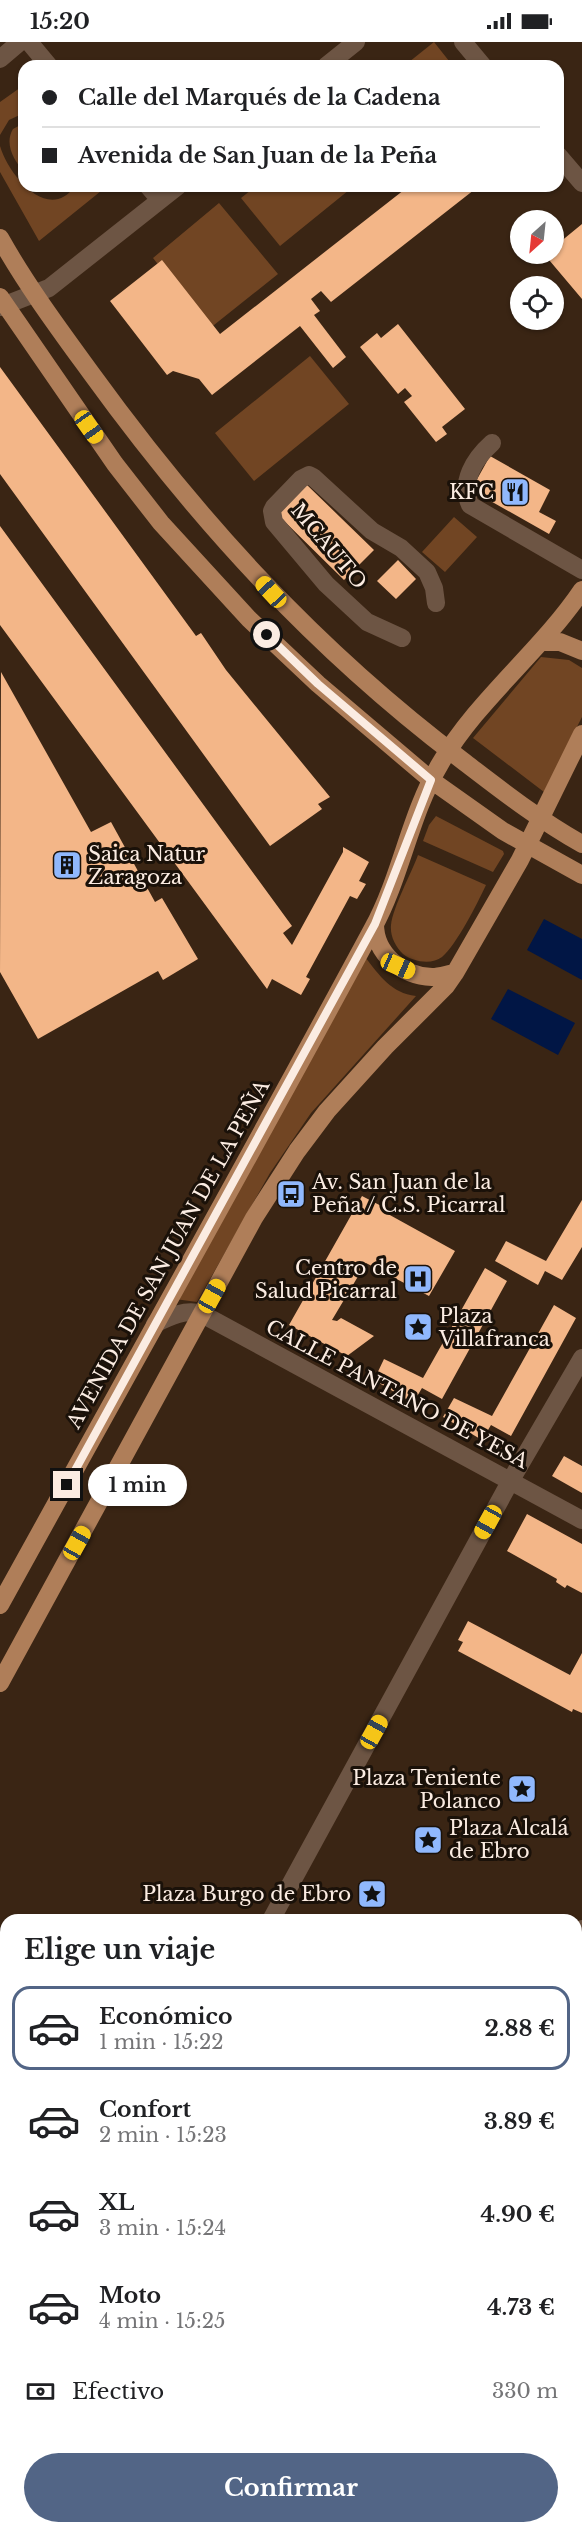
<!DOCTYPE html>
<html lang="es">
<head>
<meta charset="utf-8">
<style>
	body { margin:0; font-family:"Libre Baskerville",serif; background:#f2f2f2; color:#202124; height:100vh; display:flex; flex-direction:column; font-size:22px; white-space:nowrap }
	* { box-sizing:border-box; margin:0 }
	p { font-size:20px; color:#757577 }
	.icon { flex:none; width:33px; height:33px; fill:none; stroke:currentColor; stroke-width:2; stroke-linecap:round; stroke-linejoin:round }
	.map { position:relative; flex:1; overflow:hidden }
	.details { position:absolute; left:0px; top:1872px; width:582px; height:620px; display:flex; flex-direction:column; background:#fff; border-radius:18px 18px 0 0; box-shadow:0 2px 4px #0004 }
	.details>* { flex:none }
	.top-card { position:absolute; left:18px; top:18px; width:546px; height:132px; border-radius:18px; box-shadow:0 2px 4px #0004; display:grid; align-content:center; height:132px; padding:0 24px; background:#fff }
	.needle { width:39px; rotate:207deg }
	.buttons { position:absolute; left:510px; top:168px; display:grid; gap:12px }
	.buttons a { display:grid; place-items:center; width:54px; height:54px; border-radius:50%; background:#fff; box-shadow:0 2px 4px #0004; font-size:30px }
	.end { position:absolute; width:27px; height:27px; margin:-14px; border:8px solid #fbece2; background:#111; box-shadow:0 0 0 3px #111 }
	.from { border-radius:50% }
	.bubble { position:absolute; height:42px; border-radius:21px; background:#fff; box-shadow:0 2px 4px #0004; font-size:20px; font-weight:800; line-height:42px; text-align:center }
	.car { position:absolute; width:18px; height:36px; margin:-18px -9px; border-radius:8px; box-shadow:0 0 4px 2px #0007; background:linear-gradient(#f5c518 24%,#345 0 40%,#f5c518 0 76%,#345 0 86%,#f5c518 0) }
	.top-card b { display:flex; align-items:center; gap:21px; height:57px; font-size:22px }
	.top-card b+b { border-top:2px solid #e0e0e0 }
	.top-card i { width:15px; height:15px; background:#202124 }
	ul { padding:0; list-style:none }
	li { display:flex; align-items:center; gap:18px; height:84px; margin:0 12px 9px; padding:0 12px; border:3px solid transparent; border-radius:18px }
	li div { flex:1 }
	li b { display:block; font-size:22px }
	li em { font-style:normal; font-weight:800 }
	li.current { border-color:#526586 }
	li>.icon { width:54px; height:54px; stroke-width:1.5 }
	h2 { padding:0 24px; font-size:27px; line-height:72px }
	.pay { display:flex; align-items:center; gap:15px; height:66px; padding:0 24px; font-size:22px }
	.pay p { margin-inline-start:auto }
	.action { display:flex; gap:12px; margin-top:auto; padding:12px 24px }
	.action a { flex:1; height:69px; border-radius:36px; background:#526586; color:#fff; font-size:24px; font-weight:800; line-height:69px; text-align:center }
	.status { display:flex; justify-content:space-between; align-items:center; height:42px; padding:0 30px; background:#fff; direction:ltr }
	.status svg { height:16px; fill:currentColor }
	.map>svg:first-child { display:block }
	.green { fill:#714523 }
	.water { fill:#011645 }
	.building { fill:#f3b688 }
	.lines { fill:none; stroke-linecap:round; stroke-linejoin:round }
	.minor { stroke:#6d5544; stroke-width:18 }
	.major { stroke:#af7e59; stroke-width:18 }
	.route { stroke:#fbece2; stroke-width:8 }
	.labels { text-anchor:middle; stroke-width:6; stroke-linejoin:round; paint-order:stroke }
	.poi-label { font-size:20px; fill:#fbece2; stroke:#1a1109; text-anchor:end }
	.street-label { font-size:20px; fill:#fbece2; stroke:#1a1109 }
</style>
</head>
<body>
<div class="status"><b>15:20</b><svg viewBox="0 0 49 12"><path d="M0 12V9h3v3zM5 12V6h3v6zM10 12V3h3v9zM15 12V0h3v12zM26 1h20v11H26zM47 4h2v5h-2z"/></svg></div>
<div class="map">
<svg width="582" height="2491" viewBox="0 0 582 2491">
	<rect width="100%" height="100%" fill="#3a2514"/>
	<path class="green" d="M434,0l19,24h-49z
		M24,43v28l-15,7 -9,15v-33z
		M24,81v49c-10,-12 -20,-28 -11,-43z
		M0,104c8,28 48,78 75,40l31,1 -67,54 -39,-69z
		M256,144h98l-74,60 -39,-48z
		M219,161l59,71 -69,55 -56,-71z
		M310,314l39,48 -95,77 -39,-48z
		M454,475l23,20 -32,35 -23,-20z
		M541,615l28,3 13,8v49l-38,75 -71,-54z
		M436,774l67,35 1,3 -11,18 -70,-31 6,-16z
		M418,813l68,30c-9,19 -29,59 -44,72 -10,8 -29,5 -39,-3 -8,-8 -13,-18 -12,-29 2,-18 20,-51 27,-70z
		M365,915c15,19 26,36 51,39l-105,117 -41,60 -73,129 -22,-3z
		M582,2039v288l-6,-3v-274z"/>
	<path class="water" d="M544,877l38,20v41l-55,-30z
		M508,947l67,34 -17,32 -67,-36z"/>
	<path class="building" d="M409,144h70l-148,116 -10,-11 -10,8 9,12 -6,4 32,42 -13,11 -33,-42 -88,69 -13,-16 -26,-8 -6,4 -57,-74 52,-41 58,74z
		M582,182v75l-38,-45h10v-7z
		M398,282l67,85 -23,18 5,7 -11,8 -32,-40 8,-6 -7,-8 -7,6 -38,-47 17,-14 4,5z
		M0,325l196,269 5,-3 25,37 104,127 -12,7 4,5 -52,37 -270,-372z
		M490,414l60,34 -11,22 17,9 -7,13 -78,-44z
		M306,442l68,66 -30,30 -67,-66z
		M0,484l292,400 -9,7 9,12 51,-93v-5l26,15 -10,19 7,3 -9,15 -7,-3 -44,81 4,2 -9,16 -29,-16 -5,10 -267,-364z
		M398,518l18,19 -20,20 -19,-18z
		M1,630l90,160 20,-10 44,80 7,-4 36,61 -35,21 -5,-9 -120,68 -38,-67z
		M362,1154l29,15 -3,3 67,37 -26,45 -63,-33 -34,57 5,1 4,-3 33,18 -27,20 -58,-31z
		M582,1158v47l-20,33 -17,-9 -7,14 -43,-24 11,-20 40,20z
		M485,1226l22,13 -65,118 -20,-11 -9,15 -39,-23 10,-21 39,19z
		M554,1263l22,13 -65,118 -20,-11 -9,15 -39,-23 11,-19 38,18z
		M564,1414l18,10v27l-30,-17z
		M527,1472l55,30v49l-15,-8 -2,3 -9,-6 1,-3 -50,-28z
		M468,1579l102,54 12,-22v60l-9,-4 -1,3 -114,-61 5,-9 -5,-2z
		M6,2462v24h32l-3,5h-35v-18z
		M93,2486h40l-3,5h-40z
		M155,2486h44l-2,5h-45z
		M268,2486h71l-3,5h-70z
		M423,2486h76l10,5h-77z"/>
	<g class="lines">
		<path class="minor" d="M29,0l20,24
			M463,0l20,24
			M0,17l20,-17
			M326,24l30,-24
			M558,113l24,28
			M148,144l12,14
			M0,265l49,-19 129,-102
			M492,401c-18,16 -32,39 -22,62l112,65
			M402,596l-35,-16 -41,-38 -52,-62 -2,-11 2,-4 27,-28 8,-4 4,2 59,54 29,17 26,24 7,16 2,15
			M155,1282c15,-8 31,-15 47,-10l380,206
			M271,1878l240,-440 71,-122
			M576,1894l6,-7
			M0,2002l6,6
			M0,2168l6,6
			M0,2380l6,-11
			M576,2440l6,3
			M242,2491l2,-5"/>
		<path class="major" d="M0,196c27,48 59,91 91,135 108,149 225,277 372,388 38,29 76,59 119,83
			M0,255l115,167 46,59 88,96 69,65 113,96 72,51 79,44
			M541,600h19l22,9
			M375,882c0,30 27,52 57,53 7,0 16,-3 23,-4
			M0,1563c124,-225 251,-450 373,-677 28,-51 37,-114 67,-164 36,-63 101,-113 142,-174
			M0,1641l254,-465 43,-67 30,-40 58,-64 61,-61 9,-13 65,-113 62,-126"/>
	</g>
	<g class="lines">
		<path class="route" d="M67,1443l308,-561 56,-144 -113,-96 -51,-49"/>
	</g>
	<defs>
		<g id="restaurant-square" transform="scale(1.5)"><rect x="-9" y="-9" width="18" height="18" rx="4" fill="#90b8fd" stroke="#1a1109"/><path d="M-5-6h1v4h1v-4h1v4h1v-4h1v5L-1.5 .5V6h-2V.5L-5-1ZM5-6V6H3V1.5H1.5Q1.5-4 5-6Z" fill="#111"/></g>
		<g id="building-square" transform="scale(1.5)"><rect x="-9" y="-9" width="18" height="18" rx="4" fill="#90b8fd" stroke="#1a1109"/><path d="M-4-6H4V6H1V3H-1V6H-4ZM-2.5-4.3h1.7v1.8h-1.7ZM.8-4.3h1.7v1.8H.8ZM-2.5-1h1.7V.8h-1.7ZM.8-1h1.7V.8H.8Z" fill="#111"/></g>
		<g id="bus-square" transform="scale(1.5)"><rect x="-9" y="-9" width="18" height="18" rx="4" fill="#90b8fd" stroke="#1a1109"/><path d="M-5-6H5V4H4V6H2V4H-2V6H-4V4H-5ZM-3.5-4V0h7V-4ZM-3.5 1.2v1.5H-2V1.2ZM2 1.2v1.5H3.5V1.2Z" fill="#111"/></g>
		<g id="hospital-square" transform="scale(1.5)"><rect x="-9" y="-9" width="18" height="18" rx="4" fill="#90b8fd" stroke="#1a1109"/><path d="M-5-5h3v3.5h4V-5h3V5h-3V1.5h-4V5h-3Z" fill="#111"/></g>
		<g id="sight-square" transform="scale(1.5)"><rect x="-9" y="-9" width="18" height="18" rx="4" fill="#90b8fd" stroke="#1a1109"/><path d="M0-6L1.8-2.2L6-1.7L2.9 1.2L3.7 5.4L0 3.3L-3.7 5.4L-2.9 1.2L-6-1.7L-1.8-2.2Z" fill="#111"/></g>
	</defs>
	<g fill-rule="evenodd">
		<use href="#restaurant-square" x="515" y="450"/>
		<use href="#building-square" x="67" y="823"/>
		<use href="#bus-square" x="291" y="1152"/>
		<use href="#hospital-square" x="418" y="1237"/>
		<use href="#sight-square" x="418" y="1285"/>
		<use href="#sight-square" x="522" y="1747"/>
		<use href="#sight-square" x="428" y="1798"/>
		<use href="#sight-square" x="372" y="1852"/>
	</g>
	<g class="labels">
		<g class="poi-label">
			<text x="494" y="457">KFC</text>
			<text x="88" y="819" text-anchor="start">Saica Natur<tspan x="88" dy="23">Zaragoza</tspan></text>
			<text x="312" y="1147" text-anchor="start">Av. San Juan de la<tspan x="312" dy="23">Peña / C.S. Picarral</tspan></text>
			<text x="397" y="1233">Centro de<tspan x="397" dy="23">Salud Picarral</tspan></text>
			<text x="439" y="1281" text-anchor="start">Plaza<tspan x="439" dy="23">Villafranca</tspan></text>
			<text x="501" y="1743">Plaza Teniente<tspan x="501" dy="23">Polanco</tspan></text>
			<text x="449" y="1793" text-anchor="start">Plaza Alcalá<tspan x="449" dy="23">de Ebro</tspan></text>
			<text x="351" y="1859">Plaza Burgo de Ebro</text>
		</g>
		<g class="street-label">
			<text transform="translate(329 504) rotate(50)" y="7">MCAUTO</text>
			<text transform="translate(168 1212) rotate(-61)" y="7">AVENIDA DE SAN JUAN DE LA PEÑA</text>
			<text transform="translate(397 1352) rotate(28)" y="7">CALLE PANTANO DE YESA</text>
		</g>
	</g>
</svg>
<div class="buttons">
<a><svg class="needle" viewBox="-14 -14 28 28"><path d="M0-13l5 13h-10z" fill="#e53935"/><path d="M0 13l5-13h-10z" fill="#757577"/></svg></a>
<a><svg class="icon" aria-label="locate" viewBox="0 0 24 24"><circle cx="12" cy="12" r="6"/><path d="M12 2v4M12 18v4M2 12h4M18 12h4"/></svg></a>
</div>
<i class="end from" style="left:267px;top:593px"></i>
<i class="end" style="left:67px;top:1443px"></i>
<div class="bubble" style="left:88px;top:1422px;width:99px">1 min</div>
<i class="car" style="left:89px;top:385px;rotate:145deg"></i>
<i class="car" style="left:271px;top:550px;rotate:317deg"></i>
<i class="car" style="left:398px;top:924px;rotate:114deg"></i>
<i class="car" style="left:212px;top:1254px;rotate:29deg"></i>
<i class="car" style="left:488px;top:1480px;rotate:209deg"></i>
<i class="car" style="left:77px;top:1501px;rotate:29deg"></i>
<i class="car" style="left:374px;top:1690px;rotate:29deg"></i>
<div class="top-card">
<b><i class="from"></i>Calle del Marqués de la Cadena</b>
<b><i></i>Avenida de San Juan de la Peña</b>
</div>
<section class="details">
<h2>Elige un viaje</h2>
<ul>
<li class="current"><svg class="icon" aria-label="car" viewBox="0 0 24 24"><path d="M5 17H2v-5l4-1 3-4h7l3 4 3 1v5h-3M9 17h6M6 11h13"/><circle cx="7" cy="17" r="2"/><circle cx="17" cy="17" r="2"/></svg><div><b>Económico</b><p>1 min · 15:22</p></div><em>2.88 €</em></li>
<li><svg class="icon" aria-label="car" viewBox="0 0 24 24"><path d="M5 17H2v-5l4-1 3-4h7l3 4 3 1v5h-3M9 17h6M6 11h13"/><circle cx="7" cy="17" r="2"/><circle cx="17" cy="17" r="2"/></svg><div><b>Confort</b><p>2 min · 15:23</p></div><em>3.89 €</em></li>
<li><svg class="icon" aria-label="car" viewBox="0 0 24 24"><path d="M5 17H2v-5l4-1 3-4h7l3 4 3 1v5h-3M9 17h6M6 11h13"/><circle cx="7" cy="17" r="2"/><circle cx="17" cy="17" r="2"/></svg><div><b>XL</b><p>3 min · 15:24</p></div><em>4.90 €</em></li>
<li><svg class="icon" aria-label="car" viewBox="0 0 24 24"><path d="M5 17H2v-5l4-1 3-4h7l3 4 3 1v5h-3M9 17h6M6 11h13"/><circle cx="7" cy="17" r="2"/><circle cx="17" cy="17" r="2"/></svg><div><b>Moto</b><p>4 min · 15:25</p></div><em>4.73 €</em></li>
</ul>
<div class="pay"><svg class="icon" aria-label="cash" viewBox="0 0 24 24"><path d="M3 7h18v10H3z"/><circle cx="12" cy="12" r="2"/></svg>Efectivo<p>330 m</p></div>
<div class="action"><a>Confirmar</a></div>
</section>
</div>
</body>
</html>
